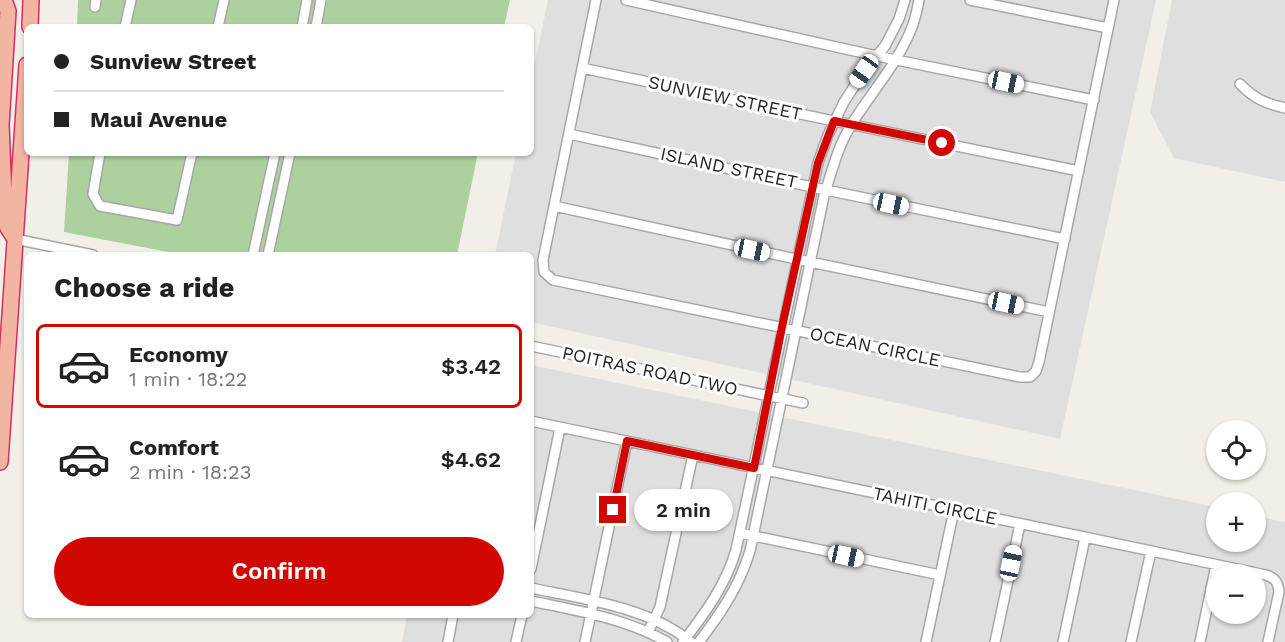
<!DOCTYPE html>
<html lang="en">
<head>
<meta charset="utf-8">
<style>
	body { margin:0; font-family:"Work Sans",sans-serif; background:#f6f6f6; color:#222; height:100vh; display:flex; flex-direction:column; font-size:22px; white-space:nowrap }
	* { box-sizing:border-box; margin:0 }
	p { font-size:20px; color:#767676 }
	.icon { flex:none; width:33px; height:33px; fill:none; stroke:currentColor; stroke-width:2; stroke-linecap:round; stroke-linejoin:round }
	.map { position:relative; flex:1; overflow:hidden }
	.panel { position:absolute; left:24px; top:252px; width:510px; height:366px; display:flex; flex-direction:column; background:#fff; border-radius:9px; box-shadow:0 2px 4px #0004 }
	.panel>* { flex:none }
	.hud { position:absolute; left:24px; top:24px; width:510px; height:132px; border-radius:9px; box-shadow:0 2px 4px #0004; display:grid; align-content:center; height:132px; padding:0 30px; background:#fff }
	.controls { position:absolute; left:1206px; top:420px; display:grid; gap:12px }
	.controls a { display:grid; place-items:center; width:60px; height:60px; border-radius:50%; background:#fff; box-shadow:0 2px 4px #0004; font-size:30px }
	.end { position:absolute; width:27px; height:27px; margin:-14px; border:8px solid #d10702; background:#fff; box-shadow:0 0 0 3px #fff }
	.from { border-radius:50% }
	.bubble { position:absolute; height:42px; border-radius:21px; background:#fff; box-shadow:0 2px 4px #0004; font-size:20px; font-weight:600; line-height:42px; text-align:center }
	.car { position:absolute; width:18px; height:36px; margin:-18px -9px; border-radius:8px; box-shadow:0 0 4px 2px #0007; background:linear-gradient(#fff 24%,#345 0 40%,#fff 0 76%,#345 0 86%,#fff 0) }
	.hud b { display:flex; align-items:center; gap:21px; height:57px; font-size:22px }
	.hud b+b { border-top:2px solid #e0e0e0 }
	.hud i { width:15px; height:15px; background:#222 }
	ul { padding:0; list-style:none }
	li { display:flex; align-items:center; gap:18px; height:84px; margin:0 12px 9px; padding:0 18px; border:3px solid transparent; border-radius:9px }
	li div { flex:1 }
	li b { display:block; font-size:22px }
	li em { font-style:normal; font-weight:600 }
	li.current { border-color:#d10702 }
	li>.icon { width:54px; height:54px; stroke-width:1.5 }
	h2 { padding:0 30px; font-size:27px; line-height:72px }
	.primary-button { display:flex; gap:12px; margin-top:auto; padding:12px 30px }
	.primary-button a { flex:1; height:69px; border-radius:36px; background:#d10702; color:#fff; font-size:24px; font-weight:600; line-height:69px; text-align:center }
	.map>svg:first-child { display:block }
	.residential { fill:#e0dfdf; fill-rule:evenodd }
	.forest { fill:#acd09e }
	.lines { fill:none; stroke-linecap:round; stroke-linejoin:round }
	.minor-casing { stroke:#a6a6a6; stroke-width:12 }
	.trunk-casing { stroke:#da2b63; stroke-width:18 }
	.minor { stroke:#fff; stroke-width:9 }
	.trunk { stroke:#f1b5a2; stroke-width:15 }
	.route { stroke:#d10702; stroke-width:8 }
	.labels { text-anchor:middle; stroke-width:6; stroke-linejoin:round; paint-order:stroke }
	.street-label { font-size:18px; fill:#222; stroke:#fff }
</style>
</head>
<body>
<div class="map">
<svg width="1285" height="642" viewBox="0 0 1285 642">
	<rect width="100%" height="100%" fill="#f2efe9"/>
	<path class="residential" d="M548,0h608l-96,439 -529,-117v-67h-36l21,-102h15v-70z
		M1172,0h113v182l-111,-24 -24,-46z
		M531,365l685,142v35h40v-26l29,6v120h-883l5,-27h124zM1216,574h40v40h-40z"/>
	<path class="forest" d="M78,0h432l-6,27h-427z
		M69,153h409l-21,102h-273l-120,-23z"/>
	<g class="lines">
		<g class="minor-casing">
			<path id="minor" d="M596,0l-53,260 1,12 9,8 467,97h10l6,-6 3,-9 75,-362
				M626,0l251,56 217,44
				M970,0l138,28
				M95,7l1,-7
				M125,27l6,-27
				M218,27l6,-27
				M302,27l5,-27
				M316,27l5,-27
				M582,68l252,53 245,50
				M1240,84c15,15 24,19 45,24
				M569,134l257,56 239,49
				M100,153l-7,41 7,12 77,14 15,-67
				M554,206l242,53 253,53
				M15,239l78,16
				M253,255l22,-102
				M268,255l22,-102
				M531,346l272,57
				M531,421l735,154c9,3 12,7 13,17l-11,50
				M740,533l200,42
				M531,569l29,-141
				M531,588c53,11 117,19 160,54
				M531,601c47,10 94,17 136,41
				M648,632l12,-25 33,-152
				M448,642l5,-27
				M516,642l6,-27
				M585,642l42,-201
				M683,642c22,-29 43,-57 53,-92l82,-387 10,-28 16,-33 20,-31 21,-25 14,-27 6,-19
				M699,642c22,-29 40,-55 51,-91l74,-355c8,-25 14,-51 29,-74 19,-30 43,-57 57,-90 5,-10 7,-22 9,-32
				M926,642l28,-132
				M995,642l25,-118
				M1063,642l22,-104
				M1131,642l20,-91
				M1200,642l16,-77"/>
		</g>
		<g class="trunk-casing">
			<path id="trunk" d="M4,0l4,11 -7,114 4,96 3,7 7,11
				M30,27l1,-27
				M0,462l27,-397"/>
		</g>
		<use href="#minor" class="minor"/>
		<use href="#trunk" class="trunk"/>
	</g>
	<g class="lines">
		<path class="route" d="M613,510l14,-69 127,27 28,-141 36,-164 16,-42 108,22"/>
	</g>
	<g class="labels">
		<g class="street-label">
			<text transform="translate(725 98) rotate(12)" y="6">SUNVIEW STREET</text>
			<text transform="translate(729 168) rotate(12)" y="6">ISLAND STREET</text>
			<text transform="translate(875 347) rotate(12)" y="6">OCEAN CIRCLE</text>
			<text transform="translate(650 371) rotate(12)" y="6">POITRAS ROAD TWO</text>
			<text transform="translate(935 506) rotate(12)" y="6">TAHITI CIRCLE</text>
		</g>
	</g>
</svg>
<div class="controls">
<a><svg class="icon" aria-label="locate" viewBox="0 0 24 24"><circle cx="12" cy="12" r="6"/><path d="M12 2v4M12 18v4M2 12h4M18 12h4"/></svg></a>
<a>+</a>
<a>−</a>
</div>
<i class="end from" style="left:942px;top:143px"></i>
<i class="end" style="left:613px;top:510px"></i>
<div class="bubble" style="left:634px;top:489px;width:99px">2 min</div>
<i class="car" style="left:864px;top:71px;rotate:215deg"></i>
<i class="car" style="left:1006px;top:82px;rotate:102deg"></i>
<i class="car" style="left:891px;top:204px;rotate:102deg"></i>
<i class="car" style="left:752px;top:250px;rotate:102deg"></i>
<i class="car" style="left:1006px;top:303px;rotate:102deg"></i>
<i class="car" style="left:846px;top:556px;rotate:102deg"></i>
<i class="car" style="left:1011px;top:563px;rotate:12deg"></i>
<div class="hud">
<b><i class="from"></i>Sunview Street</b>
<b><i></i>Maui Avenue</b>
</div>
<section class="panel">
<h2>Choose a ride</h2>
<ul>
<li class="current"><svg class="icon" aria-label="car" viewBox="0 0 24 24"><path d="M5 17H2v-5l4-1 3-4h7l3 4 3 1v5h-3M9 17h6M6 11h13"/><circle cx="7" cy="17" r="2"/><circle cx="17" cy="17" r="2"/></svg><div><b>Economy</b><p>1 min · 18:22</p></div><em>$3.42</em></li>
<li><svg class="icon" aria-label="car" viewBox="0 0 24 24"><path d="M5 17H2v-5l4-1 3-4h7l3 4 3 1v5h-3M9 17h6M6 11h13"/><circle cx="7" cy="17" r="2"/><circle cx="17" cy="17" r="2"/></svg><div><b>Comfort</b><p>2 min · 18:23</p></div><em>$4.62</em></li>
</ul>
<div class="primary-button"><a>Confirm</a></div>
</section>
</div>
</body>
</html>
